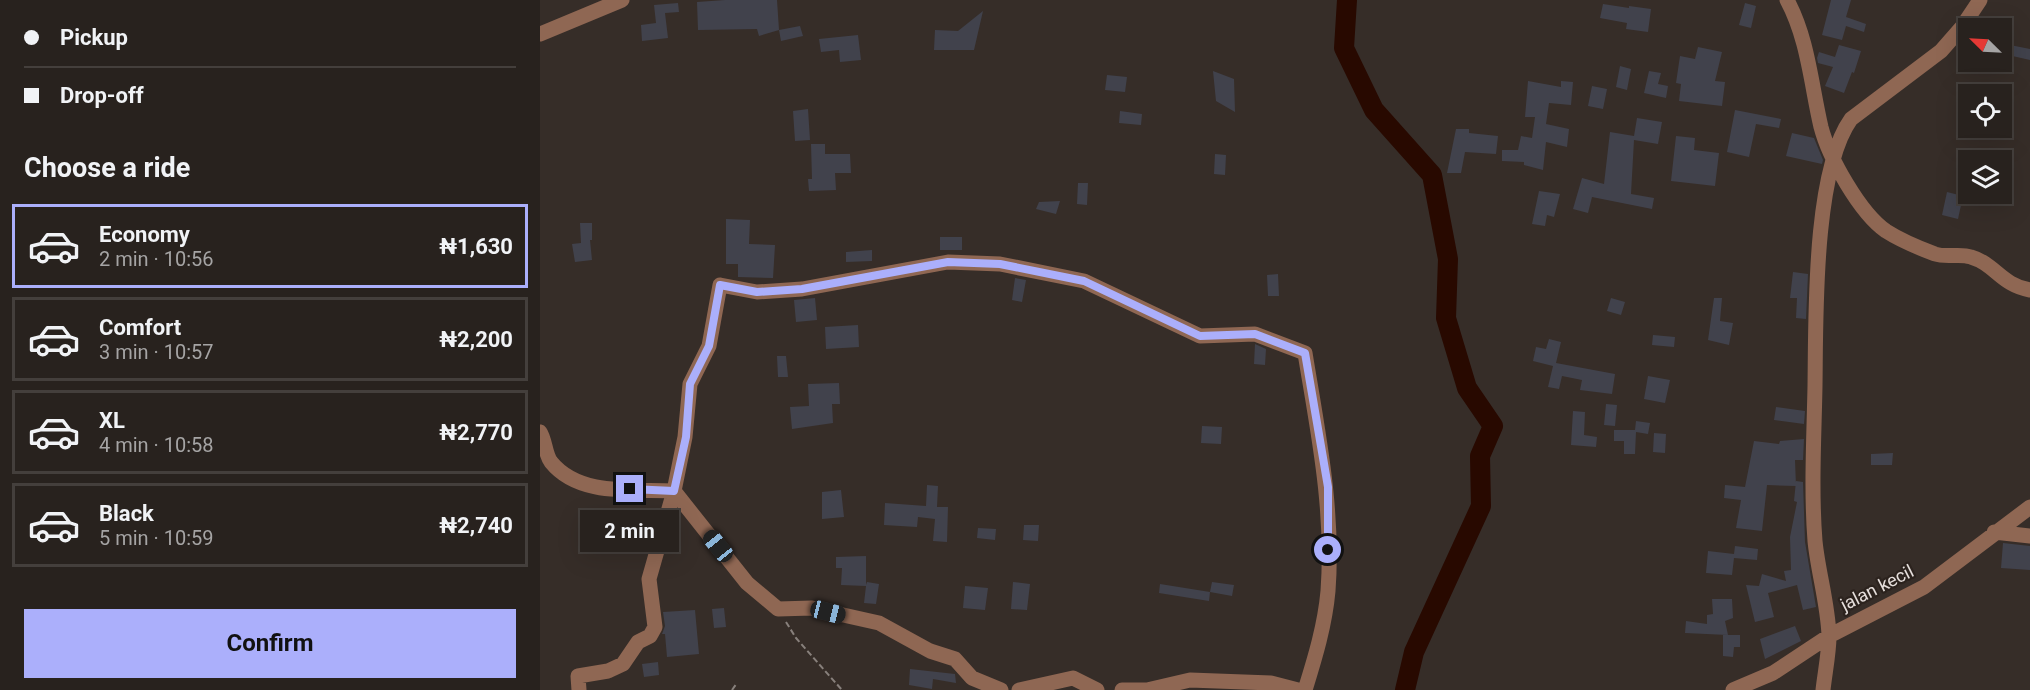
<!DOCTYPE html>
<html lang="en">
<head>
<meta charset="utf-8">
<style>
	body { margin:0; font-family:Roboto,sans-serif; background:#302a27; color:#f1f3f6; height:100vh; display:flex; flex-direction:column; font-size:22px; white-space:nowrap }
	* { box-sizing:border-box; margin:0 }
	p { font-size:20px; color:#a5a4a4 }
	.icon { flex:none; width:33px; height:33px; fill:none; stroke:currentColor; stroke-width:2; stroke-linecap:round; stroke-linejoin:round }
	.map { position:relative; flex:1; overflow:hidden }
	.details { display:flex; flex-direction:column; background:#28221e; width:540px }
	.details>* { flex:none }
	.guide { display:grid; align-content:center; height:132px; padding:0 24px; background:#28221e }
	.needle { width:39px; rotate:294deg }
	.fabs { position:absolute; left:1418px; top:18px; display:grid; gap:12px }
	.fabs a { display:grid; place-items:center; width:54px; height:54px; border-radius:0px; background:#28221e; box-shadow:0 6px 24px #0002,0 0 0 2px #443f3c; font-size:30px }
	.end { position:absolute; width:27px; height:27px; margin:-14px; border:8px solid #abaffb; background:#111; box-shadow:0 0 0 3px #111 }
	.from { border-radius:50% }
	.bubble { position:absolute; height:42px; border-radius:0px; background:#28221e; box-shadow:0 6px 24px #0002,0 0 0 2px #443f3c; font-size:20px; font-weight:700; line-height:42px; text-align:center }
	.car { position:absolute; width:18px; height:36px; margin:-18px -9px; border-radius:8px; box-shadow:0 0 4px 2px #0007; background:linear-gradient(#222 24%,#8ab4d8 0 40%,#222 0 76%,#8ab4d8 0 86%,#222 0) }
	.guide b { display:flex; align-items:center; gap:21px; height:57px; font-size:22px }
	.guide b+b { border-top:2px solid #443f3c }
	.guide i { width:15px; height:15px; background:#f1f3f6 }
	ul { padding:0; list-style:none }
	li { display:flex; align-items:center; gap:18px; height:84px; margin:0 12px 9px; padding:0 12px; border:3px solid #443f3c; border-radius:0px }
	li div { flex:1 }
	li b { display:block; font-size:22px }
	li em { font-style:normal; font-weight:700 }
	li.current { border-color:#abaffb }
	li>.icon { width:54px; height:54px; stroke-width:1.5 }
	h2 { padding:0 24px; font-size:27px; line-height:72px }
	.action { display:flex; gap:12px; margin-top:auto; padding:12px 24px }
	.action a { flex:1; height:69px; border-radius:0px; background:#abaffb; color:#111; font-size:24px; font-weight:700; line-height:69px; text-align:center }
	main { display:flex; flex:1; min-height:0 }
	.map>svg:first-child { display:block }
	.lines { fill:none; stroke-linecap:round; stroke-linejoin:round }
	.river { stroke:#280900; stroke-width:20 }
	.building { fill:#41424c }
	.path { stroke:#88807c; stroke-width:2; stroke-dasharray:6 3; stroke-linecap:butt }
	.minor { stroke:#8f6753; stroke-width:15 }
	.route { stroke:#abaffb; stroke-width:8 }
	.labels { text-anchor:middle; stroke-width:4.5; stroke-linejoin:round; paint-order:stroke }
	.street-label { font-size:18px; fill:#e6dfdc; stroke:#2c231e }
</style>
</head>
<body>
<main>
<section class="details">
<div class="guide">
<b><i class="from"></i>Pickup</b>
<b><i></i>Drop-off</b>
</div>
<h2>Choose a ride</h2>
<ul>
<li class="current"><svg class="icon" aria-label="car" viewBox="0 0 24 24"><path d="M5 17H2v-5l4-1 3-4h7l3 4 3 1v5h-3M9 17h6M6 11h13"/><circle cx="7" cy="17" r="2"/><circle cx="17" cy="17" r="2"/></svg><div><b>Economy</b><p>2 min · 10:56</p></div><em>₦1,630</em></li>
<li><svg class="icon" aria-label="car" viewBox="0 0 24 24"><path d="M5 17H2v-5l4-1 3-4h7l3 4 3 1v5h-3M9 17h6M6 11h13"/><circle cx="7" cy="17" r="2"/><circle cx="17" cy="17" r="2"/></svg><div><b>Comfort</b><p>3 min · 10:57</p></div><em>₦2,200</em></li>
<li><svg class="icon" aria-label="car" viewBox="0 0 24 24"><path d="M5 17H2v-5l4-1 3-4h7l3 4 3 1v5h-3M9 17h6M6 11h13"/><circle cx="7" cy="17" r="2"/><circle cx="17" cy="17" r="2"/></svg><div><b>XL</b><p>4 min · 10:58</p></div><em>₦2,770</em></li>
<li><svg class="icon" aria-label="car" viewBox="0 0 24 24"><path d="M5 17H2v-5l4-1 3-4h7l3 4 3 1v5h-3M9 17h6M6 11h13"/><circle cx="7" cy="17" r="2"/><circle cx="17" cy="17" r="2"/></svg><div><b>Black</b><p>5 min · 10:59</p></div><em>₦2,740</em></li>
</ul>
<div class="action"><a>Confirm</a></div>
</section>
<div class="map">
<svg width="1490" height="690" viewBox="0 0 1490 690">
	<rect width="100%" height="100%" fill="#362d28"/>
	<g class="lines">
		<path class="river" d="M807,0l-3,48 30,62 58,65 16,84 -2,59 21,70 26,38 -13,30 1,50 -67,146 -9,38"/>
	</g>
	<path class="building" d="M185,0h52l2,30 -20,6 -2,-7 -59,1 -1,-28z
		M1291,0h20l-5,17 20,7 -2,8 -18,-6 -4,14 -20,-5z
		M138,3l1,9 -14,1 3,25 -26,3 -1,-16 15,-2 -2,-18z
		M1205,3l11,3 -5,22 -12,-3z
		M1063,4l26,4v-2l22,3 -3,23 -22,-3 1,-6 -27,-5z
		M443,11l-9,39h-40l1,-20 23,1z
		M260,26l3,10 -22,5 -2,-11z
		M318,35l3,25 -21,2 -1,-12 -18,2 -2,-13z
		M1299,45l22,6 -7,22 -2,-1 -8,21 -19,-7 8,-19 -15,-4 -1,-5 2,-6 16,5z
		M1470,45l20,4v11l-22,-5z
		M1158,47l24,5 -7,29 10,1 -3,24 -43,-5 2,-17 -5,-1 4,-27 15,3z
		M1080,66l11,3 -4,21 -11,-3z
		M673,71l21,8 1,33 -19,-11z
		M1109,71l12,2 -3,11 10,2 -2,12 -22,-5z
		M567,75l20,2 -2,15 -20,-2z
		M988,81l33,6v-6l12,1 -2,23 -22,-2 -3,21 23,5 -2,18 -21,-5 -3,28 -19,-5v-3l-22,-1v-11h16l3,-14 11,2 3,-21h-10z
		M1052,86l15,3 -4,20 -15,-3z
		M268,109l2,31 -15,1 -2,-30z
		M1195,110l46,9 -2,9 -23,-4 -7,33 -22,-5z
		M580,111l22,3 -1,11 -22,-2z
		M1097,118l25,4 -4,22 -24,-4 -3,54 23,4 -2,11 -60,-12 -4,16 -15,-4 9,-31 22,6 6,-52 24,4z
		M916,129h13v4l29,3 -2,18 -31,-2 -4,21h-14z
		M1252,133l22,5 9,22 -1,4 -36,-8z
		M1136,136l19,2 -1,12 25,3 -4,33 -44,-5z
		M271,144h14v10h25l1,19h-16l1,17 -27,1 -1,-12h4z
		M675,154l11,1 -1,20 -11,-1z
		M538,183h10l-1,22 -10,-1z
		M999,191l21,3 -6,23 -7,-2 -2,11 -13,-2z
		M1407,192l16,4 -5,23 -16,-4z
		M520,201l-4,13 -20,-5 3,-7z
		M186,219l24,1 -1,24 26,1 -2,33 -35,-1v-13h-12z
		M40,223h12v17h-2l2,20 -17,2 -3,-18 9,-1z
		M400,237h22v13h-22z
		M332,250v11l-26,1v-10z
		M1253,272l15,2 -2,45 -10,-1 1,-20h-7z
		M738,274l1,22h-11l-1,-21z
		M475,278l11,2 -4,22 -10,-2z
		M275,298l2,22 -21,2 -2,-22z
		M1071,298l14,4 -4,13 -14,-4z
		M1174,298h8l-2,23 13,2 -4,22 -21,-5z
		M318,325l1,22 -33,2 -1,-22z
		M1113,335l22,2 -1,10 -22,-2z
		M1009,339l12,3 -5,21 59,11 -3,20 -32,-4 2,-10 -20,-4 -3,13 -11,-2 5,-21 -20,-5 3,-14 10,2z
		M715,344l11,5 -1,16 -11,-1z
		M237,356h9l2,21h-10z
		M1108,376l22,4 -5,23 -21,-4z
		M299,383l1,21h-8l1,19 -41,6 -2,-22 19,-1 -1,-22z
		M1066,404l11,1 -2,21 -11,-1z
		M1236,407l29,4 -1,13 -30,-4z
		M1033,411l12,1 -1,23 13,2 -1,10 -25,-2z
		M1096,421l14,2 -2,11 -12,-2 -1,22h-11v-13h-10v-11h21z
		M662,426l20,1 -1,17 -20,-1z
		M1114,433l12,1 -1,19 -12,-1z
		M1264,439l-1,21h-8l1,26 -29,-1 -5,46 -26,-3 5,-28 -17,-2 1,-13 20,2 9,-46 25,3 1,-3z
		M1353,453l-1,12h-21v-11z
		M1256,481l7,1 2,60 11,65 -13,3 -6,-25 -29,8 6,24 -19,5 -9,-37 13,1 3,-12 24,7 -2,-10 7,-1 -1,-33 7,-35 -3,-1z
		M387,485l11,1 -1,21h11l-1,35 -14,-1 2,-22 -17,-2 -1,10 -33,-2 1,-22 41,3z
		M301,490l3,27 -22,2v-27z
		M484,525h15l-1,16 -15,-1z
		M438,528l18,1 -1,11 -18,-2z
		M1463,543l27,3v24l-29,-2z
		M1195,546l23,3 -1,11 -23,-2 -2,17 -26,-2 2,-22 26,3z
		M326,556v29l1,-3 12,2 -3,20 -12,-1 2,-17 -25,-1 1,-17h-6v-11z
		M473,582l17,2 -3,26 -16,-1z
		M672,582l22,3 -2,11 -22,-4z
		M620,584l50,8 -1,9 -50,-8z
		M425,586l23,2 -3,22 -22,-2z
		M1172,599h20l1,19 -8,3 3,14 -43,-2 1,-12 21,3v-9l6,-1z
		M184,608l2,19 -12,1 -2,-19z
		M155,610l4,44 -32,3 -2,-23h-3l3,-8 -2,-14z
		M1255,626l6,15 -36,18 -5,-20z
		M1183,635h17v12h-6l-1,10 -10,-1z
		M118,662l1,13 -15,2 -2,-13z
		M370,669l45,5 1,9 -23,-4 -1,10 -23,-4z"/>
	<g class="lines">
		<path class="path" d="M246,622l10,16 46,52
			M192,690l5,-7"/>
		<path class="minor" d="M1247,0c21,39 24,84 34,127 8,31 39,86 65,104 14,9 33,17 49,23 12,4 25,-1 36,3 24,7 30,28 59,33
			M0,34l82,-34
			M0,432c5,7 5,22 11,30 28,35 83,27 123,29l11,-54 5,-53 19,-38 11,-61 37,7 45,-3 146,-27 52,2 84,17 116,55 55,-2 50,19c13,80 29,156 23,238 -3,34 -13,67 -23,99
			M134,491l73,92 31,26 34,-1 67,15 51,28 25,8 17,19 29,12
			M1454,532l36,4
			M39,690l-1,-14 30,-5 15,-7 15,-22 12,-6 5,-9 -6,-48 25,-88
			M479,690l54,-12 24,12
			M582,690h25l43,-10 81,3 27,7
			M1193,690l40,-17 56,-37 95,-49 106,-80
			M1283,690c2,-18 6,-37 6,-54 -1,-32 -11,-64 -14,-95 -4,-51 -1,-103 0,-155 1,-67 -2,-214 36,-267l90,-68 21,-24 18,-27"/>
	</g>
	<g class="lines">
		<path class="route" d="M90,489l44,2 12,-54 4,-53 19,-38 11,-61 37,7 45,-3 146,-27 52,2 84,17 116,55 55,-2 50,19 23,134v63"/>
	</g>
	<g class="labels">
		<g class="street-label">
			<text transform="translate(1337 588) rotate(-27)" y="6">jalan kecil</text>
		</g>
	</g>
</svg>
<div class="fabs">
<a><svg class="needle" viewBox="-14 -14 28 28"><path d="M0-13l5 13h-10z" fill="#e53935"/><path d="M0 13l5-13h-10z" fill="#a5a4a4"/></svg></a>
<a><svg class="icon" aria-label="locate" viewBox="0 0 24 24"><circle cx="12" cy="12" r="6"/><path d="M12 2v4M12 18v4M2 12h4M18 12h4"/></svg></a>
<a><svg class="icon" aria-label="layers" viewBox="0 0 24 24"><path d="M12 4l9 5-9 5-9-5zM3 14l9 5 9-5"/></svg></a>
</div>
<i class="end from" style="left:788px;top:550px"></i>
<i class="end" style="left:90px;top:489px"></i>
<div class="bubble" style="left:40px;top:510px;width:99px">2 min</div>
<i class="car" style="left:178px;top:546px;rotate:321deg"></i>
<i class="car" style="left:288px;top:612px;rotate:104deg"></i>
</div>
</main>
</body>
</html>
